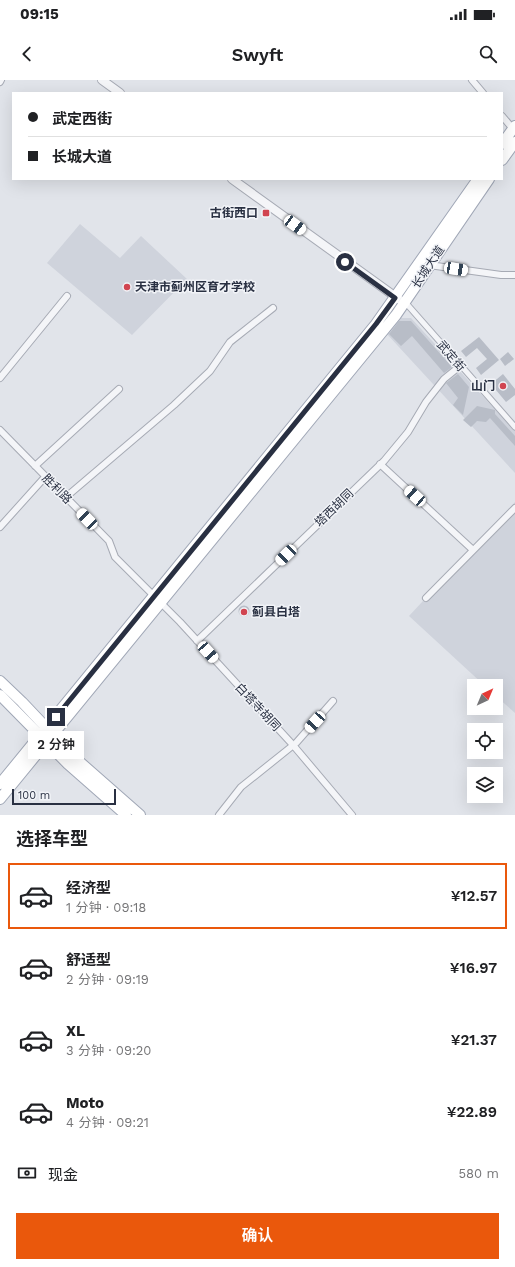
<!DOCTYPE html>
<html lang="zh">
<head>
<meta charset="utf-8">
<style>
	body { margin:0; font-family:"Work Sans","Noto Sans SC",sans-serif; background:#f6f6f6; color:#202124; height:100vh; display:flex; flex-direction:column; font-size:15px; white-space:nowrap }
	* { box-sizing:border-box; margin:0 }
	p { font-size:13px; color:#757577 }
	.icon { flex:none; width:22px; height:22px; fill:none; stroke:currentColor; stroke-width:2; stroke-linecap:round; stroke-linejoin:round }
	.map { position:relative; height:735px; overflow:hidden }
	.side { display:flex; flex-direction:column; background:#fff; flex:1 }
	.side>* { flex:none }
	.top-card { position:absolute; left:12px; top:12px; width:491px; height:88px; border-radius:0px; box-shadow:0 4px 16px #0002; display:grid; align-content:center; height:88px; padding:0 16px; background:#fff }
	.needle { width:26px; rotate:44deg }
	.fabs { position:absolute; left:467px; top:599px; display:grid; gap:8px }
	.fabs a { display:grid; place-items:center; width:36px; height:36px; border-radius:0px; background:#fff; box-shadow:0 4px 16px #0002; font-size:20px }
	.scale { position:absolute; left:12px; bottom:10px; width:104px; box-sizing:border-box; padding-left:4px; border:2px solid #293042; border-top:0; font-size:11px; line-height:14px; white-space:nowrap; color:#293042; -webkit-text-stroke:3px #f1f3f7; paint-order:stroke }
	.end { position:absolute; width:18px; height:18px; margin:-9px; border:5px solid #293042; background:#fff; box-shadow:0 0 0 2px #fff }
	.from { border-radius:50% }
	.bubble { position:absolute; height:28px; border-radius:0px; background:#fff; box-shadow:0 4px 16px #0002; font-size:13px; font-weight:600; line-height:28px; text-align:center }
	.car { position:absolute; width:12px; height:24px; margin:-12px -6px; border-radius:5px; box-shadow:0 0 3px 1px #0007; background:linear-gradient(#fff 24%,#345 0 40%,#fff 0 76%,#345 0 86%,#fff 0) }
	.top-card b { display:flex; align-items:center; gap:14px; height:38px; font-size:15px }
	.top-card b+b { border-top:1px solid #e0e0e0 }
	.top-card i { width:10px; height:10px; background:#202124 }
	ul { padding:0; list-style:none }
	li { display:flex; align-items:center; gap:12px; height:66px; margin:0 8px 6px; padding:0 8px; border:2px solid transparent; border-radius:0px }
	li div { flex:1 }
	li b { display:block; font-size:15px }
	li em { font-style:normal; font-weight:600 }
	li.on { border-color:#ea580c }
	li>.icon { width:36px; height:36px; stroke-width:1.5 }
	h2 { padding:0 16px; font-size:18px; line-height:48px }
	.pay { display:flex; align-items:center; gap:10px; height:44px; padding:0 16px; font-size:15px }
	.pay p { margin-inline-start:auto }
	.primary-button { display:flex; gap:8px; margin-top:auto; padding:8px 16px }
	.primary-button a { flex:1; height:46px; border-radius:0px; background:#ea580c; color:#fff; font-size:16px; font-weight:600; line-height:46px; text-align:center }
	.status { display:flex; justify-content:space-between; align-items:center; height:28px; padding:0 20px; background:#fff; direction:ltr }
	.status svg { height:11px; fill:currentColor }
	header { display:flex; justify-content:space-between; align-items:center; height:52px; padding:0 16px; background:#fff; font-size:18px; font-weight:600 }
	.map>svg:first-child { display:block }
	.built { fill:#cfd3dc }
	.building { fill:#b8bdc7 }
	.lines { fill:none; stroke-linecap:round; stroke-linejoin:round }
	.pedestrian-casing { stroke:#a6aab4; stroke-width:7 }
	.minor-casing { stroke:#a6aab4; stroke-width:8 }
	.tertiary-casing { stroke:#a6aab4; stroke-width:10 }
	.primary-casing { stroke:#a0a7b6; stroke-width:12 }
	.pedestrian { stroke:#f4f5f8; stroke-width:5 }
	.minor { stroke:#f4f5f8; stroke-width:6 }
	.tertiary { stroke:#f4f5f8; stroke-width:8 }
	.primary { stroke:#fff; stroke-width:10 }
	.route { stroke:#293042; stroke-width:5 }
	.poi-dot { fill:#d14450; stroke:#f1f3f7; stroke-width:1.5 }
	.labels { text-anchor:middle; stroke-width:3; stroke-linejoin:round; paint-order:stroke }
	.poi-label { font-size:12px; font-weight:bold; fill:#293042; stroke:#f1f3f7; text-anchor:end }
	.street-label { font-size:12px; fill:#293042; stroke:#f1f3f7 }
</style>
</head>
<body>
<div class="status"><b>09:15</b><svg viewBox="0 0 49 12"><path d="M0 12V9h3v3zM5 12V6h3v6zM10 12V3h3v9zM15 12V0h3v12zM26 1h20v11H26zM47 4h2v5h-2z"/></svg></div>
<header><svg class="icon" aria-label="back" viewBox="0 0 24 24"><path d="M15 5l-7 7 7 7"/></svg>Swyft<svg class="icon" aria-label="search" viewBox="0 0 24 24"><circle cx="10" cy="10" r="6"/><path d="M15 15l6 6"/></svg></header>
<div class="map">
<svg width="515" height="735" viewBox="0 0 515 735">
	<rect width="100%" height="100%" fill="#e1e4ea"/>
	<path class="built" d="M80,144l40,34 21,-22 46,43 -55,56 -85,-72z
		M400,238h11l101,110 3,-2v47l-129,-140z
		M515,422v211l-19,-17v-10h-11l-76,-70z"/>
	<path class="building" d="M399,241h12l41,46 -8,6 -32,-37 -11,10 -12,-12z
		M479,257l20,23 -18,15 -5,-7 11,-9 -10,-11 -11,9 -5,-6z
		M508,272l6,7 -9,7 -5,-7z
		M458,294l11,13 -6,28 -10,-10 5,-7 -12,-15z
		M503,294l12,15v6l-9,7 -15,-18z
		M477,326l18,4v4l20,22v10l-25,-28 -4,4 -9,-1 -6,6 -8,-7z
		M238.5 531a5.5 5.5 0 1 1 11 0a5.5 5.5 0 1 1-11 0Z"/>
	<g class="lines">
		<g class="pedestrian-casing">
			<path id="pedestrian" d="M405,222l110,125"/>
		</g>
		<g class="minor-casing">
			<path id="minor" d="M472,0l11,13
				M0,2l1,-2
				M502,36l12,14
				M429,185l72,10h14
				M0,298l67,-82
				M0,350l109,111 6,16 65,65 113,123 59,70
				M380,384l93,86
				M35,386l84,-77
				M66,417l108,-92 36,-34 20,-29 43,-34
				M0,447l45,-50
				M426,518l89,-90
				M197,561l187,-180 24,-29 18,-30 18,-23 16,-13
				M219,735l22,-28 55,-44 37,-42"/>
		</g>
		<g class="tertiary-casing">
			<path id="tertiary" d="M102,0l18,13
				M232,99l168,121"/>
		</g>
		<g class="primary-casing">
			<path id="primary" d="M502,64l13,-18
				M502,80l13,-18
				M0,601l22,21 52,55 66,58
				M0,615l68,69 58,51
				M0,704l376,-460 102,-145
				M0,719l396,-484 93,-136"/>
		</g>
		<use href="#pedestrian" class="pedestrian"/>
		<use href="#minor" class="minor"/>
		<use href="#tertiary" class="tertiary"/>
		<use href="#primary" class="primary"/>
	</g>
	<g class="lines">
		<path class="route" d="M56,637l320,-393 19,-26 -50,-36"/>
	</g>
	<g class="poi-dot">
		<rect x="262" y="129" width="8" height="8" rx="2"/>
		<circle cx="127" cy="207" r="4"/>
		<circle cx="503" cy="306" r="4"/>
		<circle cx="244" cy="532" r="4"/>
	</g>
	<g class="labels">
		<g class="poi-label">
			<text x="258" y="137">古街西口</text>
			<text x="135" y="211" text-anchor="start">天津市蓟州区育才学校</text>
			<text x="495" y="310">山门</text>
			<text x="252" y="536" text-anchor="start">蓟县白塔</text>
		</g>
		<g class="street-label">
			<text transform="translate(428 187) rotate(-56)" y="4">长城大道</text>
			<text transform="translate(451 276) rotate(49)" y="4">武定街</text>
			<text transform="translate(57 409) rotate(45)" y="4">胜利路</text>
			<text transform="translate(334 428) rotate(-44)" y="4">塔西胡同</text>
			<text transform="translate(258 627) rotate(47)" y="4">白塔寺胡同</text>
		</g>
	</g>
</svg>
<div class="fabs">
<a><svg class="needle" viewBox="-14 -14 28 28"><path d="M0-13l5 13h-10z" fill="#e53935"/><path d="M0 13l5-13h-10z" fill="#757577"/></svg></a>
<a><svg class="icon" aria-label="locate" viewBox="0 0 24 24"><circle cx="12" cy="12" r="6"/><path d="M12 2v4M12 18v4M2 12h4M18 12h4"/></svg></a>
<a><svg class="icon" aria-label="layers" viewBox="0 0 24 24"><path d="M12 4l9 5-9 5-9-5zM3 14l9 5 9-5"/></svg></a>
</div>
<div class="scale">100 m</div>
<i class="end from" style="left:345px;top:182px"></i>
<i class="end" style="left:56px;top:637px"></i>
<div class="bubble" style="left:28px;top:651px;width:56px">2 分钟</div>
<i class="car" style="left:295px;top:145px;rotate:126deg"></i>
<i class="car" style="left:456px;top:189px;rotate:99deg"></i>
<i class="car" style="left:415px;top:416px;rotate:312deg"></i>
<i class="car" style="left:87px;top:439px;rotate:316deg"></i>
<i class="car" style="left:286px;top:475px;rotate:226deg"></i>
<i class="car" style="left:208px;top:572px;rotate:138deg"></i>
<i class="car" style="left:315px;top:642px;rotate:222deg"></i>
<div class="top-card">
<b><i class="from"></i>武定西街</b>
<b><i></i>长城大道</b>
</div>
</div>
<section class="side">
<h2>选择车型</h2>
<ul>
<li class="on"><svg class="icon" aria-label="car" viewBox="0 0 24 24"><path d="M5 17H2v-5l4-1 3-4h7l3 4 3 1v5h-3M9 17h6M6 11h13"/><circle cx="7" cy="17" r="2"/><circle cx="17" cy="17" r="2"/></svg><div><b>经济型</b><p>1 分钟 · 09:18</p></div><em>¥12.57</em></li>
<li><svg class="icon" aria-label="car" viewBox="0 0 24 24"><path d="M5 17H2v-5l4-1 3-4h7l3 4 3 1v5h-3M9 17h6M6 11h13"/><circle cx="7" cy="17" r="2"/><circle cx="17" cy="17" r="2"/></svg><div><b>舒适型</b><p>2 分钟 · 09:19</p></div><em>¥16.97</em></li>
<li><svg class="icon" aria-label="car" viewBox="0 0 24 24"><path d="M5 17H2v-5l4-1 3-4h7l3 4 3 1v5h-3M9 17h6M6 11h13"/><circle cx="7" cy="17" r="2"/><circle cx="17" cy="17" r="2"/></svg><div><b>XL</b><p>3 分钟 · 09:20</p></div><em>¥21.37</em></li>
<li><svg class="icon" aria-label="car" viewBox="0 0 24 24"><path d="M5 17H2v-5l4-1 3-4h7l3 4 3 1v5h-3M9 17h6M6 11h13"/><circle cx="7" cy="17" r="2"/><circle cx="17" cy="17" r="2"/></svg><div><b>Moto</b><p>4 分钟 · 09:21</p></div><em>¥22.89</em></li>
</ul>
<div class="pay"><svg class="icon" aria-label="cash" viewBox="0 0 24 24"><path d="M3 7h18v10H3z"/><circle cx="12" cy="12" r="2"/></svg>现金<p>580 m</p></div>
<div class="primary-button"><a>确认</a></div>
</section>
</body>
</html>
